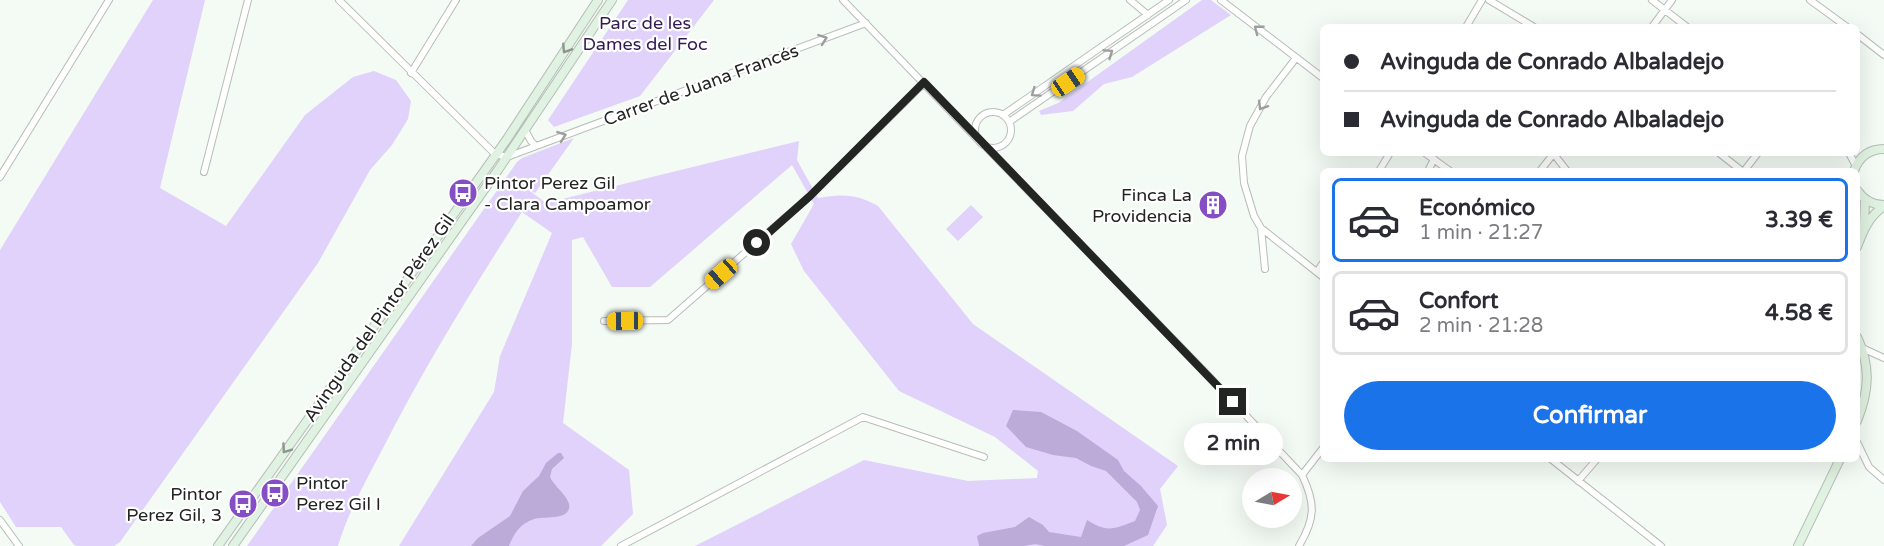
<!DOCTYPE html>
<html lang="es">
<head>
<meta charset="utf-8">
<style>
	body { margin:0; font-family:"Varela Round",sans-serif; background:#f2f2f3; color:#2b2b33; height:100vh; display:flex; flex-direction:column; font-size:22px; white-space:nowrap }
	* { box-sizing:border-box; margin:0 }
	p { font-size:20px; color:#7c7c81 }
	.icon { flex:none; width:33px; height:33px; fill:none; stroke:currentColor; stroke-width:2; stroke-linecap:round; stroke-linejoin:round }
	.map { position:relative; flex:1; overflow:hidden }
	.drawer { position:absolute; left:1320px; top:168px; width:540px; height:294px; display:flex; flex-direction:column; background:#fff; border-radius:9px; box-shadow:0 6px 24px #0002 }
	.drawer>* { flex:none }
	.banner { position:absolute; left:1320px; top:24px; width:540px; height:132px; border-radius:9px; box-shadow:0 6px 24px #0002; display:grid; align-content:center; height:132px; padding:0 24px; background:#fff }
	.needle { width:39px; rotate:80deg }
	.fabs { position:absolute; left:1242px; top:468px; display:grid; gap:12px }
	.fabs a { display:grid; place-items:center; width:60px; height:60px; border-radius:50%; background:#fff; box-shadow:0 6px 24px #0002; font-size:30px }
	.end { position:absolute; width:27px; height:27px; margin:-14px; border:8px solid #232523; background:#fff; box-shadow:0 0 0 3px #fff }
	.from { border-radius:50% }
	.bubble { position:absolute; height:42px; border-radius:21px; background:#fff; box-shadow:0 6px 24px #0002; font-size:20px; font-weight:700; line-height:42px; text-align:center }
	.car { position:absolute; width:18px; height:36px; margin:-18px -9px; border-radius:8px; box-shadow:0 0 4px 2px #0007; background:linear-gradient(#f5c518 24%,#345 0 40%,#f5c518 0 76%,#345 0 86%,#f5c518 0) }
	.banner b { display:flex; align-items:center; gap:21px; height:57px; font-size:22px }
	.banner b+b { border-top:2px solid #e1e1e2 }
	.banner i { width:15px; height:15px; background:#2b2b33 }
	ul { padding:10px 0 0; list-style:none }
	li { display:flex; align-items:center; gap:18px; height:84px; margin:0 12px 9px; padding:0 12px; border:3px solid #e1e1e2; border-radius:9px }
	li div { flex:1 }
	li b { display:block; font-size:22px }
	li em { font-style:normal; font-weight:700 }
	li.active { border-color:#1a73e8 }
	li>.icon { width:54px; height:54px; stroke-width:1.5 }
	.cta { display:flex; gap:12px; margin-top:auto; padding:12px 24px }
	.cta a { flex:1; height:69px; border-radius:36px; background:#1a73e8; color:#fff; font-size:24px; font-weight:700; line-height:69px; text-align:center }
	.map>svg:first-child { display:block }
	.green { fill:#e0d2fa }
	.water { fill:#bcaad9 }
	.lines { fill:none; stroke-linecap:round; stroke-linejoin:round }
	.street-casing { stroke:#b7bdb7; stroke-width:8 }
	.secondary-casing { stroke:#b7bdb7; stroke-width:10 }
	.street { stroke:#fff; stroke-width:6 }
	.secondary { stroke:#e0f2e1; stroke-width:8 }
	.oneway { stroke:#9c9d9c }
	.oneway2 { stroke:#8b968c }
	.route { stroke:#232523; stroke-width:8 }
	.labels { text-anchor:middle; stroke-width:4.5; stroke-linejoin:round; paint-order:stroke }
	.park-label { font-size:18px; fill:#341a52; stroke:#fff }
	.street-label { font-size:18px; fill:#232523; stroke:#fff }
	.poi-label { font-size:18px; fill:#232523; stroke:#fff; text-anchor:start }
</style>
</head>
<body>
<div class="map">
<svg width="1884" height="546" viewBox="0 0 1884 546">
	<rect width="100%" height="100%" fill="#f4faf4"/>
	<path class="green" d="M153,0h52l-45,188 66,38 79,-111 48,-38 21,-6 22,9 15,21 -3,18 -16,26 -22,25 -52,93 -198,279 -6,4h-37l-3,-1 -13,-18h-45l-16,-25v-252z
		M628,0h86l-74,96 -86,31 -6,-7z
		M1202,0h9l20,15 -99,62 -28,7 -31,27 -32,4 -2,-4 19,-8z
		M574,138l-39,55 -13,-8 24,18 253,-62 -2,19 21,38c24,-4 38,-4 60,8l95,118 205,142 -18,23 7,36 -14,21h-458l169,-86 104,21 69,-3 1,-7 -43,-34 -96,-46 -95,-120 -13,-27 23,-40 -22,-39 -142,122h-38l-29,-50 -11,3v104l-9,79 66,47 4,44 -32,32h-202l95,-154 6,-36 52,-123 -30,-21c-50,78 -98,155 -140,238 -16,31 -34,62 -44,96h-91l270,-384 5,-4z
		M971,205l12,12 -25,24 -12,-12z"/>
	<path class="water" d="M1013,410l28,2 36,19 41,29 6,11 17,15 17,20 -10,29 -24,11h-79l-10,-2 -11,2h-45l-2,-10 6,-3 32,-6 14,-10 14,8 6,7 32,5 6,-17c20,13 27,9 48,1l5,-11 -3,-8 -31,-31 -15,-5 -15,-8 -23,-3 -27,-8 -20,-21z
		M558,453h3l3,5 -12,11 -2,8c4,9 17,18 19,27 3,17 -25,12 -35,15 -14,5 -20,14 -25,27h-38l7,-8 32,-22 13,-25 16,-15 7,-13z"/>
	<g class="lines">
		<g class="street-casing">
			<path id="street" d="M339,0l156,154 12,3 359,-134
				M843,0l136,141
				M1130,0l18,15
				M1221,0l102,78
				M1489,0l45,27
				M1652,0l35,27
				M1810,0l37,27
				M1466,27l16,-27
				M1652,27l20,-27
				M1857,34l27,21
				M1296,58l-30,39 -16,29 -8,30 2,27 10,33 7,12 62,49
				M411,73l45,-73
				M975 130a18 18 0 1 1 36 0a18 18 0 1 1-36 0Z
				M1003,115l166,-115
				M1009,122l177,-122
				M525,130l6,11 5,5
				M982,143l221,227 99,105c14,29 13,44 -3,71
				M1425,153l25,18
				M1553,153l14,18
				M1719,153l23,18
				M1849,153l7,13
				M1379,171l11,-18
				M1428,171l6,-12
				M1540,171l14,-18
				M1744,171l14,-18
				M204,172l44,-172
				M0,177l109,-177
				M1261,228l4,41
				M1317,272l6,-9
				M604,321l64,-1 142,-124 114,-113
				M1862,348l22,10
				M1857,442l12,25 15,13
				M1551,459l110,87
				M1302,475l21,-27
				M1578,481l19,-22
				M0,520l19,26
				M621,546l242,-129 121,40"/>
		</g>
		<g class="secondary-casing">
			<path id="secondary" d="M1854,171c5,-14 15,-22 30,-22
				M1857,190c7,10 15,15 27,15
				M1864,227l1,-27
				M1857,247c6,-16 12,-31 27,-41
				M1857,337c14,29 12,55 0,84
				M218,546l289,-407 91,-139
				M233,546l265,-376 114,-170
				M1798,546l42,-87"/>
		</g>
		<use href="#street" class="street"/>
		<use href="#secondary" class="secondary"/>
	</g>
	<defs><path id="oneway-chevron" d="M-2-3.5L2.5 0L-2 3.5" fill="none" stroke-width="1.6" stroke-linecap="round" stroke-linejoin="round" transform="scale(1.5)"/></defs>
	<g class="oneway">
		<use href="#oneway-chevron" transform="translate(1258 29) rotate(-142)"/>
		<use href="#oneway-chevron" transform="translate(823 39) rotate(-20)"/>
		<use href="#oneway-chevron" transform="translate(1109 53) rotate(-34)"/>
		<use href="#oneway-chevron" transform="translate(1035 93) rotate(145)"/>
		<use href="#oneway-chevron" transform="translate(1262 106) rotate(121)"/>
		<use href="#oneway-chevron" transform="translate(562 136) rotate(-20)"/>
	</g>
	<g class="oneway2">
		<use href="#oneway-chevron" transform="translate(566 49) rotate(123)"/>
		<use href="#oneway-chevron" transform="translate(286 449) rotate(125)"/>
	</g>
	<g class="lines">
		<path class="route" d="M757,243l53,-47 114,-114 309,320"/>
	</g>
	<defs>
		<g id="bus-disc" transform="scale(1.5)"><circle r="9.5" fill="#854ec5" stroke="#fff"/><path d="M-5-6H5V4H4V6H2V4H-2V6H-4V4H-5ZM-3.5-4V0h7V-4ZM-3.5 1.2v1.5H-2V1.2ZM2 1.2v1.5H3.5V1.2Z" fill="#fff"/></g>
		<g id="building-disc" transform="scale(1.5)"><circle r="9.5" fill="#854ec5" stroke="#fff"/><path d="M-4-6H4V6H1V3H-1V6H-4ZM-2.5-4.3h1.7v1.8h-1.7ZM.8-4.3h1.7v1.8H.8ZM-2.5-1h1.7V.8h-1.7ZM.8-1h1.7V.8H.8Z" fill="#fff"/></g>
	</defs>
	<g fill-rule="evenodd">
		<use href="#bus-disc" x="463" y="193"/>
		<use href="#building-disc" x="1213" y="205"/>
		<use href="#bus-disc" x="275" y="493"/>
		<use href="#bus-disc" x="243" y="504"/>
	</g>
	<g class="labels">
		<g class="park-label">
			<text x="645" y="29">Parc de les<tspan x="645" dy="21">Dames del Foc</tspan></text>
		</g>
		<g class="street-label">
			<text transform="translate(701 85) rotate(-20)" y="6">Carrer de Juana Francés</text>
			<text transform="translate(379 318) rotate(-55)" y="6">Avinguda del Pintor Pérez Gil</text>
		</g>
		<g class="poi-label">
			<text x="484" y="189">Pintor Perez Gil<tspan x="484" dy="21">- Clara Campoamor</tspan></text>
			<text x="1192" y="201" text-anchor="end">Finca La<tspan x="1192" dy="21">Providencia</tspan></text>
			<text x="296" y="489">Pintor<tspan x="296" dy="21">Perez Gil I</tspan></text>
			<text x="222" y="500" text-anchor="end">Pintor<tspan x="222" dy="21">Perez Gil, 3</tspan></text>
		</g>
	</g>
</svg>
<div class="fabs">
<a><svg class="needle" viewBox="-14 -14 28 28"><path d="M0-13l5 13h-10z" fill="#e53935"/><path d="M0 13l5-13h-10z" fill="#7c7c81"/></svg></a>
</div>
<i class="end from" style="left:757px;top:243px"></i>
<i class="end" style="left:1233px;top:402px"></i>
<div class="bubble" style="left:1184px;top:423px;width:99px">2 min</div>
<i class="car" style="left:1068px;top:82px;rotate:56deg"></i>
<i class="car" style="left:721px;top:274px;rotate:229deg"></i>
<i class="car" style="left:625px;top:321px;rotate:269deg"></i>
<div class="banner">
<b><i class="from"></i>Avinguda de Conrado Albaladejo</b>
<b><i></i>Avinguda de Conrado Albaladejo</b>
</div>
<section class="drawer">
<ul>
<li class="active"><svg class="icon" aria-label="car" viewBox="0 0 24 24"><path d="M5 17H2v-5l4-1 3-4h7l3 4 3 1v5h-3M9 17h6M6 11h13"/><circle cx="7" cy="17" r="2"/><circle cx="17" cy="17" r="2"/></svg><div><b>Económico</b><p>1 min · 21:27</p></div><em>3.39 €</em></li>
<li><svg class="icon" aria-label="car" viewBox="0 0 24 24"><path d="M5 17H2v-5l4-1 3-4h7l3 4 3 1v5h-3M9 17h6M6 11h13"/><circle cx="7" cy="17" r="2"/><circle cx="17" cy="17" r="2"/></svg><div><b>Confort</b><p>2 min · 21:28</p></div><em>4.58 €</em></li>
</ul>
<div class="cta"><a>Confirmar</a></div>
</section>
</div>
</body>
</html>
